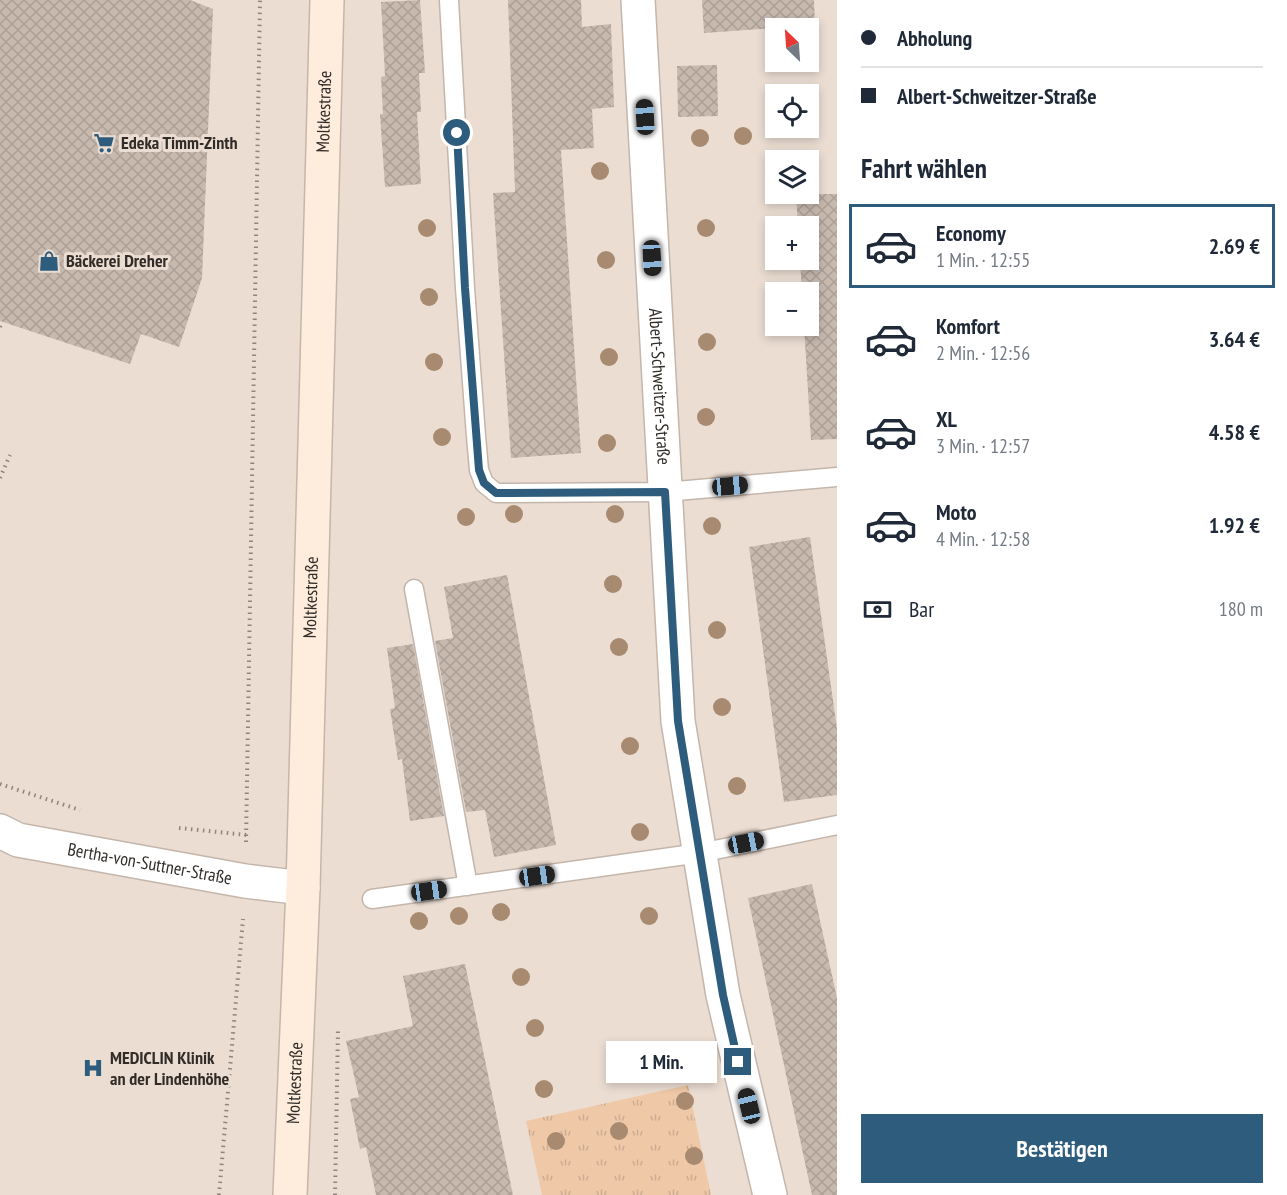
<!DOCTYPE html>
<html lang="de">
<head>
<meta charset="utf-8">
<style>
	body { margin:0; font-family:"PT Sans Narrow",sans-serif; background:#f2f2f3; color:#1f2937; height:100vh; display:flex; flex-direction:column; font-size:22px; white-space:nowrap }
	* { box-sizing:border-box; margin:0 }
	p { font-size:20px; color:#747a83 }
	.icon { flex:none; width:33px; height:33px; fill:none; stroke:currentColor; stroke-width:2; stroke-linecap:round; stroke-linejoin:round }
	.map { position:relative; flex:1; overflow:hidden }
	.sheet { display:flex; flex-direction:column; background:#fff; width:450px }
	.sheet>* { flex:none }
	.banner { display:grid; align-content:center; height:132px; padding:0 24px; background:#fff }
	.needle { width:39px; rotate:335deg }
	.controls { position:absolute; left:765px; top:18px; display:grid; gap:12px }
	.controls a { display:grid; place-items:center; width:54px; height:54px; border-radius:0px; background:#fff; box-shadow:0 3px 9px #0003; font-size:30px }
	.end { position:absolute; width:27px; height:27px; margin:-14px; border:8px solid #2e5c7c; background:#fff; box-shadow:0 0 0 3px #fff }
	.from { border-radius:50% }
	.bubble { position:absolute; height:42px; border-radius:0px; background:#fff; box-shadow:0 3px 9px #0003; font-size:20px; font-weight:800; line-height:42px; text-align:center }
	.car { position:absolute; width:18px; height:36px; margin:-18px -9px; border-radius:8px; box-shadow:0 0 4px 2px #0007; background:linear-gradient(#222 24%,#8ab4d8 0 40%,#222 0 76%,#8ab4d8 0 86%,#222 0) }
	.banner b { display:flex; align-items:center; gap:21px; height:57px; font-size:22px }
	.banner b+b { border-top:2px solid #e0e1e3 }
	.banner i { width:15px; height:15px; background:#1f2937 }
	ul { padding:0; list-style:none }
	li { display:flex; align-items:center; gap:18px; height:84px; margin:0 12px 9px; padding:0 12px; border:3px solid transparent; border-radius:0px }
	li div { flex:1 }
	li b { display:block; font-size:22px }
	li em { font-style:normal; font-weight:800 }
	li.on { border-color:#2e5c7c }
	li>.icon { width:54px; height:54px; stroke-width:1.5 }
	h2 { padding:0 24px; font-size:27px; line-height:72px }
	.pay { display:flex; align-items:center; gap:15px; height:66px; padding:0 24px; font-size:22px }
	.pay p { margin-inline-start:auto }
	.action { display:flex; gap:12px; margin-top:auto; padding:12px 24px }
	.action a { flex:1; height:69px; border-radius:0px; background:#2e5c7c; color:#fff; font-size:24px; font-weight:800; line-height:69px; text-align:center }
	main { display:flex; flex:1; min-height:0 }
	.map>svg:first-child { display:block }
	.park { fill:url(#park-tufts) }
	.building { fill:url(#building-cross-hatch) }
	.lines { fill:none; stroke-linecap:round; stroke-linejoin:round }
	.lane-casing { stroke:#c4b6ab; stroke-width:21 }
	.street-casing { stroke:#c4b6ab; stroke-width:36 }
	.secondary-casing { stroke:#c4b6ab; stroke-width:36 }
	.path { stroke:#8f857e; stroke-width:4; stroke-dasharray:1.5 4.5; stroke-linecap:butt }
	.lane { stroke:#fff; stroke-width:18 }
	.street { stroke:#fff; stroke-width:33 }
	.secondary { stroke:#feecdd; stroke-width:33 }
	.tree { fill:#a78a70 }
	.route { stroke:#2e5c7c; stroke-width:8 }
	.labels { text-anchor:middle; stroke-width:6; stroke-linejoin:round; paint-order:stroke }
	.street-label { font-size:18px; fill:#312c28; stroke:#ebddd2 }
	.poi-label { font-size:18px; font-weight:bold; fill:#312c28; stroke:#ebddd2; text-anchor:start }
</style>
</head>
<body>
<main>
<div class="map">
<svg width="837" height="1195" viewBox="0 0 837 1195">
	<defs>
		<pattern id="park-tufts" width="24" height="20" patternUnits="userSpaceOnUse" patternTransform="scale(1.5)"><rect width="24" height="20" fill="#efc8a8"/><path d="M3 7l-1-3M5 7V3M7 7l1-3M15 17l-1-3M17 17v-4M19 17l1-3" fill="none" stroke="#cdac91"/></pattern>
		<pattern id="building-cross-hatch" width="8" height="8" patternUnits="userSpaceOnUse" patternTransform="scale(1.5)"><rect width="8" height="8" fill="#c7b9ae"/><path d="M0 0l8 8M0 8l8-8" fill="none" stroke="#ab9f96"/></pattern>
	</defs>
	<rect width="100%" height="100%" fill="#ebddd2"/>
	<path class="park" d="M688,1085l23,110h-169l-16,-74z"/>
	<path class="building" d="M0,0h190l23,9 -11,269 -23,69 -38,-13 -11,30 -130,-43z
		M420,0l5,73h-6l2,39h-4l4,72 -36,3 -5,-73h3l-2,-37 4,-1 -4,-74z
		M508,0h73l1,27 29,-3 3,83 -22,2 2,39 -33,2 20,303 -70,5 -18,-265 22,-1z
		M702,0h112l1,25 -111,8z
		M717,65l1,51 -40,1 -1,-51z
		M796,194h41v245l-26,1 -7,-114h4v-34h-6l-2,-32h8v-34h-10z
		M810,537l27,192v66l-53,7 -35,-255z
		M507,575l49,270 -62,12 -9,-47 -19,2 -31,-171 18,-3 -9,-51z
		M413,644l31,172 -34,5 -8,-62 -4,1 -8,-51 5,-1 -8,-60z
		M812,884l25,114v197h-25l-64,-297z
		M465,964l48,231h-137l-10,-48 -6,2 -10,-50 9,-2 -13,-56 67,-15 -10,-50z"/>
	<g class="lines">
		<g class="lane-casing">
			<path id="lane" d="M449,0l16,288 11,148 3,34 5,13 12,10 169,-1 172,-15
				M414,589l54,297
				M372,899l328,-46 137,-28"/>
		</g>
		<g class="street-casing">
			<g id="street">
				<path id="s1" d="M638,0l40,721 45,274 47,200"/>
				<path id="s2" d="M0,831l18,9 227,41 58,7"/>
			</g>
		</g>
		<g class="secondary-casing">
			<g id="secondary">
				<path id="s3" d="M290,1195l13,-307 24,-888"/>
			</g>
		</g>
		<path class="path" d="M0,327l2,-5
			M0,478l10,-23
			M0,784l80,26
			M179,828l68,7
			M246,842l14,-842
			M219,1195l24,-276
			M335,1195l3,-167"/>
		<use href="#lane" class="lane"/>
		<use href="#street" class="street"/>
		<use href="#secondary" class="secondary"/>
	</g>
	<g class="tree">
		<circle cx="743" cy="136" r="9"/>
		<circle cx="700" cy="138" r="9"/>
		<circle cx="600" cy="171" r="9"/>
		<circle cx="427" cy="228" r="9"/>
		<circle cx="706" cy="228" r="9"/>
		<circle cx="606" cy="260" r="9"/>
		<circle cx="429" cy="297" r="9"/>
		<circle cx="707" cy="342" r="9"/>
		<circle cx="609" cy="357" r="9"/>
		<circle cx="434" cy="362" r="9"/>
		<circle cx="706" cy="417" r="9"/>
		<circle cx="442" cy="437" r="9"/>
		<circle cx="607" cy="443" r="9"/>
		<circle cx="514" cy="514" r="9"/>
		<circle cx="615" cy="514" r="9"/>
		<circle cx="466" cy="517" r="9"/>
		<circle cx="712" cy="526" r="9"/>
		<circle cx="613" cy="584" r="9"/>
		<circle cx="717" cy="630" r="9"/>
		<circle cx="619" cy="647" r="9"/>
		<circle cx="722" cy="707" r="9"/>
		<circle cx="630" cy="746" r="9"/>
		<circle cx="737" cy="786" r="9"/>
		<circle cx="640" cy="832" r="9"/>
		<circle cx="501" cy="912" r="9"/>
		<circle cx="459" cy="916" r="9"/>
		<circle cx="649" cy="916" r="9"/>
		<circle cx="419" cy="921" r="9"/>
		<circle cx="521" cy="977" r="9"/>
		<circle cx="535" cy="1028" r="9"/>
		<circle cx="544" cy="1089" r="9"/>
		<circle cx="685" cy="1101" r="9"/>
		<circle cx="619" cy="1131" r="9"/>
		<circle cx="556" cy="1141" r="9"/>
		<circle cx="694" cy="1156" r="9"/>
	</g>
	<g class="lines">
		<path class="route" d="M457,133l8,155 14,182 5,13 12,10 169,-1 13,229 45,274 15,67"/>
	</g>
	<defs>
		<g id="supermarket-bare" transform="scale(1.62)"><path d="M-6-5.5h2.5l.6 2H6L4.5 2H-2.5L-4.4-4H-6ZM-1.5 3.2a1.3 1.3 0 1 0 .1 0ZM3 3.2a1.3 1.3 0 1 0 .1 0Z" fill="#2e5c7c" stroke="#ebddd2" stroke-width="2.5" paint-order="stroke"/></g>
		<g id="shop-bare" transform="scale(1.62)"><path d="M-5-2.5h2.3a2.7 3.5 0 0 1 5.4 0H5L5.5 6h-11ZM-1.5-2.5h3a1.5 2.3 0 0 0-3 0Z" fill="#2e5c7c" stroke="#ebddd2" stroke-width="2.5" paint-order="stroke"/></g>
		<g id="hospital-bare" transform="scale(1.62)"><path d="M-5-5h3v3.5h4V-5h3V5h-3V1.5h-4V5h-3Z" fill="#2e5c7c" stroke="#ebddd2" stroke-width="2.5" paint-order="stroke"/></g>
	</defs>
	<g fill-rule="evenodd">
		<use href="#supermarket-bare" x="104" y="143"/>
		<use href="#shop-bare" x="49" y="261"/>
		<use href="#hospital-bare" x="93" y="1068"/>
	</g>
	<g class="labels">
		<g class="street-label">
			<text dy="6" stroke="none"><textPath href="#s3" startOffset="1084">Moltkestraße</textPath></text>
			<text dy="6" stroke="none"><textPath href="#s1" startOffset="387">Albert-Schweitzer-Straße</textPath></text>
			<text dy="6" stroke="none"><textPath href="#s3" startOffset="598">Moltkestraße</textPath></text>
			<text dy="6" stroke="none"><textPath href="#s2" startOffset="154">Bertha-von-Suttner-Straße</textPath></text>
			<text dy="6" stroke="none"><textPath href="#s3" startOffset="112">Moltkestraße</textPath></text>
		</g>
		<g class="poi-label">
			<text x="121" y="149">Edeka Timm-Zinth</text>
			<text x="66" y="267">Bäckerei Dreher</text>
			<text x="110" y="1064">MEDICLIN Klinik<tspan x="110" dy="21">an der Lindenhöhe</tspan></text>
		</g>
	</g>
</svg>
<div class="controls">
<a><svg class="needle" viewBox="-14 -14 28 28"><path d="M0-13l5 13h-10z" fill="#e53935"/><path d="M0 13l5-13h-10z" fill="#747a83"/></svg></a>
<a><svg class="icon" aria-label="locate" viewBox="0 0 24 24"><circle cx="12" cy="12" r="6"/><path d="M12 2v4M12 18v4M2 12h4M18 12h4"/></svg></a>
<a><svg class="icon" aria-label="layers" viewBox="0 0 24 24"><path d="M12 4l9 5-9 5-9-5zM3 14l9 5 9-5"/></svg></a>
<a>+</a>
<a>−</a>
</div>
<i class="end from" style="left:457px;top:133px"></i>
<i class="end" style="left:738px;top:1062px"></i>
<div class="bubble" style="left:606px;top:1041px;width:111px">1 Min.</div>
<i class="car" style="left:645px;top:117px;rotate:357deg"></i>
<i class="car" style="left:652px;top:258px;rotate:177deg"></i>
<i class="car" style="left:730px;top:486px;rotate:85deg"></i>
<i class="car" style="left:746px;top:843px;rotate:79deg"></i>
<i class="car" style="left:537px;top:876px;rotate:82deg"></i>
<i class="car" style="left:429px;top:891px;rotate:82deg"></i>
<i class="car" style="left:749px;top:1106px;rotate:346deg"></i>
</div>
<section class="sheet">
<div class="banner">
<b><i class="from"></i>Abholung</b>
<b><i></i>Albert-Schweitzer-Straße</b>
</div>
<h2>Fahrt wählen</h2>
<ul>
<li class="on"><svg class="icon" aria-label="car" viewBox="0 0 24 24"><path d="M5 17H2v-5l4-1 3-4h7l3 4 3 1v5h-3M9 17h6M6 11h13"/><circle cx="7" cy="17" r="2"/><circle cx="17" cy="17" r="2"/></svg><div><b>Economy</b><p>1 Min. · 12:55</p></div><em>2.69 €</em></li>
<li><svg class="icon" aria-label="car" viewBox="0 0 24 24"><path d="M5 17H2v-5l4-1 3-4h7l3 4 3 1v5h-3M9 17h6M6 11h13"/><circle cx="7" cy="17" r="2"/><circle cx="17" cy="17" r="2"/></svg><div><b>Komfort</b><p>2 Min. · 12:56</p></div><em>3.64 €</em></li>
<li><svg class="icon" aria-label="car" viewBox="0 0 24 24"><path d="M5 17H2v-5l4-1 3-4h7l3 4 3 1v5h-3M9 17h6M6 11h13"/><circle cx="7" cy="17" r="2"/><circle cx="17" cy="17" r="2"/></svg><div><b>XL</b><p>3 Min. · 12:57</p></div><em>4.58 €</em></li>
<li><svg class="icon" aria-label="car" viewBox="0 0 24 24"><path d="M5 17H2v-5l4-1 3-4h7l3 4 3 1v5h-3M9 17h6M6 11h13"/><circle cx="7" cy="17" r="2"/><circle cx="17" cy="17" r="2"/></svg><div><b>Moto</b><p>4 Min. · 12:58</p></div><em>1.92 €</em></li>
</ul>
<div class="pay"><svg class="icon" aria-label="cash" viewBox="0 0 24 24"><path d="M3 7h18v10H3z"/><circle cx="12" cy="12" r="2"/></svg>Bar<p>180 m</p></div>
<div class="action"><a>Bestätigen</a></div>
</section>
</main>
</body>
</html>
